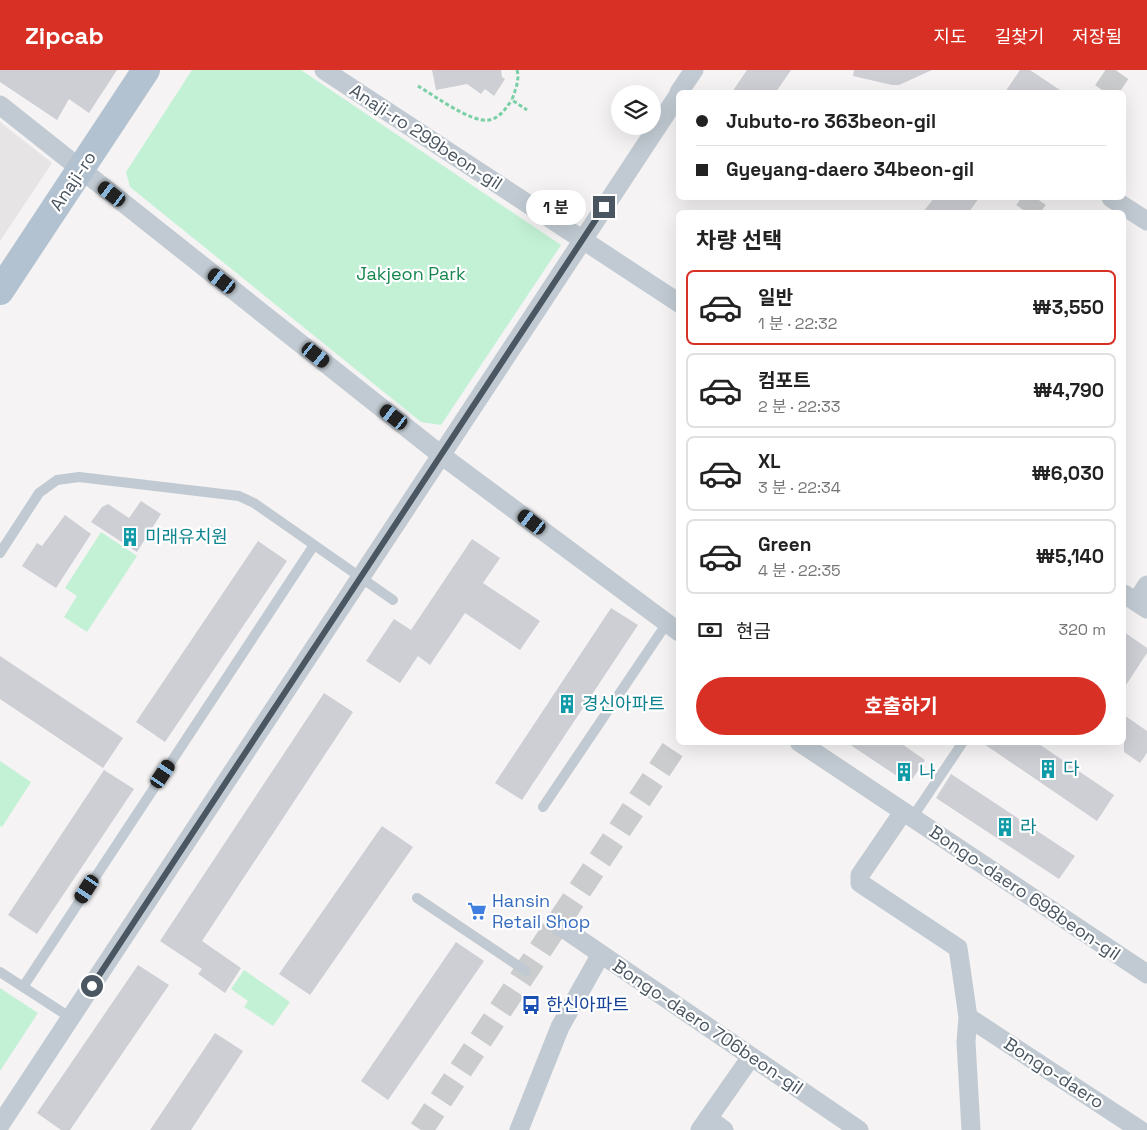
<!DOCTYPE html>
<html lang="ko">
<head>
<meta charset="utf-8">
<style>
	body { margin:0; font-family:"Space Grotesk","Noto Sans KR",sans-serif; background:#f6f6f6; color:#222; height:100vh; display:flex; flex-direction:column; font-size:19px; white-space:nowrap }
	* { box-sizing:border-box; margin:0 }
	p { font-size:16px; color:#767676 }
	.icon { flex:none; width:28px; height:28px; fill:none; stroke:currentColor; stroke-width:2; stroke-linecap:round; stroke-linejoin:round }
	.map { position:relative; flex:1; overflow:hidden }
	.details { position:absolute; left:676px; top:140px; width:450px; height:535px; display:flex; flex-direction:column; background:#fff; border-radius:8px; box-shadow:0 5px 20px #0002 }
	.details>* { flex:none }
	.top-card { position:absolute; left:676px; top:20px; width:450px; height:110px; border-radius:8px; box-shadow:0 5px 20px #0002; display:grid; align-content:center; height:110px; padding:0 20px; background:#fff }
	.buttons { position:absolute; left:611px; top:15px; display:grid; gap:10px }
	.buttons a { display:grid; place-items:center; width:50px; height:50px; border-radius:50%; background:#fff; box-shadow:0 5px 20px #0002; font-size:25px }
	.end { position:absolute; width:22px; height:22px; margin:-11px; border:6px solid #4a5661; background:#fff; box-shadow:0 0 0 2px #fff }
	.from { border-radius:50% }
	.bubble { position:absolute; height:35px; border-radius:18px; background:#fff; box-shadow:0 5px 20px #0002; font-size:16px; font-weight:700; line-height:35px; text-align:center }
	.car { position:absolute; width:15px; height:30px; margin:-15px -8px; border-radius:6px; box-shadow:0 0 4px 1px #0007; background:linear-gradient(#222 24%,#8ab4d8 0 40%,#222 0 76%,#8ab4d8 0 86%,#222 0) }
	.top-card b { display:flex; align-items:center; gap:18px; height:48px; font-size:19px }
	.top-card b+b { border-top:1px solid #e0e0e0 }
	.top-card i { width:12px; height:12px; background:#222 }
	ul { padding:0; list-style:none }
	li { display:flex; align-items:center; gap:15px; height:75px; margin:0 10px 8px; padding:0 10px; border:2px solid #e0e0e0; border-radius:8px }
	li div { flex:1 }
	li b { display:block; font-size:19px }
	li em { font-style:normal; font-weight:700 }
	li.active { border-color:#d93025 }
	li>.icon { width:45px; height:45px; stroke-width:1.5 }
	h2 { padding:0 20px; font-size:22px; line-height:60px }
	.pay { display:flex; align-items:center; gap:12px; height:55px; padding:0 20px; font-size:19px }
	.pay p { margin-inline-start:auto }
	.primary-button { display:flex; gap:10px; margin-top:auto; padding:10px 20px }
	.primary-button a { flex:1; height:58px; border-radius:30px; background:#d93025; color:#fff; font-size:20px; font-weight:700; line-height:58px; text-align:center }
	header { display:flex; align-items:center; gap:30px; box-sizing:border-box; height:70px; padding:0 25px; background:#d93025; color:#fff }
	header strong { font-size:24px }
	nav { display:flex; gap:28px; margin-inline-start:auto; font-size:18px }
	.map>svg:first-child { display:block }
	.education { fill:#e6e4e5 }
	.green { fill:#c3f1d5 }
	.building { fill:#cdcfd5 }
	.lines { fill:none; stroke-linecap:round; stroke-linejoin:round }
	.tertiary-tunnel { stroke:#caccce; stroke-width:24; stroke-dasharray:24 12; stroke-linecap:butt }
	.path { stroke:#7ad0a6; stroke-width:3; stroke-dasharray:4 2.5; stroke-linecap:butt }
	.service { stroke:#c1cad2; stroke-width:10 }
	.minor { stroke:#c1cad2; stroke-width:19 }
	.primary { stroke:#b3c2d1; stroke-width:28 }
	.route { stroke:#4a5661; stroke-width:6 }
	.labels { text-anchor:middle; stroke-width:4.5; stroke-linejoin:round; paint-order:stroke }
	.street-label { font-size:18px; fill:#4a5661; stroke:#fff }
	.park-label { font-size:18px; fill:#17864f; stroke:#fff }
	.culture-label { font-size:18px; fill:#0d838f; stroke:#fff; text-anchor:start }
	.shop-label { font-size:18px; fill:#366cbe; stroke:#fff; text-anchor:start }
	.transit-label { font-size:18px; fill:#164399; stroke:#fff; text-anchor:start }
</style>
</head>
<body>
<header>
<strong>Zipcab</strong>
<nav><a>지도</a><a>길찾기</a><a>저장됨</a></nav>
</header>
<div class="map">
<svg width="1147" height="1060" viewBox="0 0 1147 1060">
	<rect width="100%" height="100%" fill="#f5f3f3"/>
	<path class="education" d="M0,52l52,41 -52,78z"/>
	<path class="green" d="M192,0h109l260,175 -120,180 -20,-3 -291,-235 -4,-15z
		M101,462l36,24 -50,76 -23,-15 13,-21 -12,-8z
		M0,691l31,21 -29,45 -2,-1z
		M244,900l46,32 -17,24 -29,-19 4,-6 -17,-12z
		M0,918l38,25 -38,58z"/>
	<path class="building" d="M0,0h117l-28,43 -20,-14 -12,21 -57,-38z
		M432,0h69l1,7 3,2 -11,17 -9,-7 -4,5 -14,-10 -31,6z
		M747,0h44l-15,22h-44z
		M854,0h78l-33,15h-7l-39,-9z
		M1020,0h10l33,22h-58z
		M934,128h45l-10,14h-46z
		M141,431l20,13 -24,38 -46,-30 11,-15 6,-3 21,14z
		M65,445l26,19 -35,54 -34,-22 15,-23 5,3z
		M472,469l28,19 -17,25 57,38 -20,29 -55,-37 -35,52 -12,-9 -18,27 -34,-22 28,-42 17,11z
		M258,471l29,20 -122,181 -29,-20z
		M611,538l27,17 -116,175 -27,-17z
		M1124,562l23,16v5l-23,35z
		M0,586l123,82 -20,30 -103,-69z
		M324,623l29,19 -151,229 39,27 -16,25 -27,-19 4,-5 -42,-28z
		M1124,645l23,16v22l-7,10 -16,-11z
		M846,672h53l26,18 -16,24z
		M981,672h55l78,53 -17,26z
		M104,700l30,19 -97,145 -29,-19z
		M951,704l124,82 -16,23 -123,-81z
		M382,756l31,21 -103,148 -31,-21z
		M456,872l28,19 -96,139 -27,-19z
		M138,895l31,20 -99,145h-9l-24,-17z
		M215,963l28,18 -52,79h-41z"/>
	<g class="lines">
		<path class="tertiary-tunnel" d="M1105,22l15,-22
			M1026,142l10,-14
			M421,1060l258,-390"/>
		<path class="path" d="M517,0c3,10 -2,20 -5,30l15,10
			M418,16c17,10 53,37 71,34 11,-2 17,-12 23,-20"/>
		<path class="service" d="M0,483l39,-60 18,-13 22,-3 160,19 15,7 139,97
			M543,737l124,-184
			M912,748l51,-76
			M417,828l109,73
			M0,902l71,46
			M23,917l291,-442"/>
		<path class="minor" d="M324,0l355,233
			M679,22l15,-22
			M0,35l441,350 238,177
			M1111,128l36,23
			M1124,524l23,15
			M1136,532l11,-17
			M799,672l348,232
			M903,742l-43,63v8l98,65 10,69 -2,25 5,88
			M557,854l302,206
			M968,947l172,113
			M708,1048l16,12
			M0,1055l679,-1031
			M519,1060l41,-103 41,-73
			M700,1060l51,-73"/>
		<path class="primary" d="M0,221l146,-221"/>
	</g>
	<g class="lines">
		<path class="route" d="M92,916l512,-779"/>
	</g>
	<defs>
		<g id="building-bare" transform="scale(1.5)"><path d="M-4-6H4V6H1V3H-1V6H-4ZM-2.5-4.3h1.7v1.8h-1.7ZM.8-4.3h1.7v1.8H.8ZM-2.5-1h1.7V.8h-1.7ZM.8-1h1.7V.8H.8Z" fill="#0f9aa8" stroke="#fff" stroke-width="2.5" paint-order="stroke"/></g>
		<g id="supermarket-bare" transform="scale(1.5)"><path d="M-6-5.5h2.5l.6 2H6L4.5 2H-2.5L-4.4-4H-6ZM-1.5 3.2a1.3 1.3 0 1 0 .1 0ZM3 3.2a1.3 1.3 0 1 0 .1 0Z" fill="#3f7fe0" stroke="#fff" stroke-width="2.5" paint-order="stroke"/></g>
		<g id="bus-bare" transform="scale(1.5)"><path d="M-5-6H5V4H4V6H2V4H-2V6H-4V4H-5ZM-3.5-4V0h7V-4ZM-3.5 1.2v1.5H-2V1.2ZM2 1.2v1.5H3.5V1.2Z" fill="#1a4fb4" stroke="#fff" stroke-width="2.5" paint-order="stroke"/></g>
	</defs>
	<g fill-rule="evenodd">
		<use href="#building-bare" x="130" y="467"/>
		<use href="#building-bare" x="567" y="634"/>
		<use href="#building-bare" x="1048" y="699"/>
		<use href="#building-bare" x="904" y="702"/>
		<use href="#building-bare" x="1005" y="757"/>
		<use href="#supermarket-bare" x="477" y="841"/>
		<use href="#bus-bare" x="531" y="935"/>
	</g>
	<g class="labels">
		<g class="street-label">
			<text transform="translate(426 67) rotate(33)" y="6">Anaji-ro 299beon-gil</text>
			<text transform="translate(73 111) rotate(-56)" y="6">Anaji-ro</text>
			<text transform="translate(1025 823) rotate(34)" y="6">Bongo-daero 698beon-gil</text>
			<text transform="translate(708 957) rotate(34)" y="6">Bongo-daero 706beon-gil</text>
			<text transform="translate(1054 1003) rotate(33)" y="6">Bongo-daero</text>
		</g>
		<g class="park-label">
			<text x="411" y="210">Jakjeon Park</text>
		</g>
		<g class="culture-label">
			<text x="145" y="473">미래유치원</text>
			<text x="582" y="640">경신아파트</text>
			<text x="1063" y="705">다</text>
			<text x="919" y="708">나</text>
			<text x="1020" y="763">라</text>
		</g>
		<g class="shop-label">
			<text x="492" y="837">Hansin<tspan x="492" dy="21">Retail Shop</tspan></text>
		</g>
		<g class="transit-label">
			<text x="546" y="941">한신아파트</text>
		</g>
	</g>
</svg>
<div class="buttons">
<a><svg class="icon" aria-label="layers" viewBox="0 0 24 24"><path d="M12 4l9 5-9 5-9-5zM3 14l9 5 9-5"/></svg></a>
</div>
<i class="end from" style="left:92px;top:916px"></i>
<i class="end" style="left:604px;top:137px"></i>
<div class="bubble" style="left:526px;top:120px;width:60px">1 분</div>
<i class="car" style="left:112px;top:124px;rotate:308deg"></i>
<i class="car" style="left:222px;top:211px;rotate:308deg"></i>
<i class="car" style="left:316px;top:285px;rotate:129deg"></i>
<i class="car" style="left:394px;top:347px;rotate:308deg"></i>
<i class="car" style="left:532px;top:452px;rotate:307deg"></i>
<i class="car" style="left:163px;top:704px;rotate:34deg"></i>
<i class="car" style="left:87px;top:819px;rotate:213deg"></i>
<div class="top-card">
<b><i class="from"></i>Jubuto-ro 363beon-gil</b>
<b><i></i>Gyeyang-daero 34beon-gil</b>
</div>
<section class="details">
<h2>차량 선택</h2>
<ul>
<li class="active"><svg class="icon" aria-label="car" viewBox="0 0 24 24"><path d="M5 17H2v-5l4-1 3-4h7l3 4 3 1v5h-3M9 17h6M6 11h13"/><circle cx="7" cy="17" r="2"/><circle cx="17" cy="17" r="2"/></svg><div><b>일반</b><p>1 분 · 22:32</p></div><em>₩3,550</em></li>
<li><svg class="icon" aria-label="car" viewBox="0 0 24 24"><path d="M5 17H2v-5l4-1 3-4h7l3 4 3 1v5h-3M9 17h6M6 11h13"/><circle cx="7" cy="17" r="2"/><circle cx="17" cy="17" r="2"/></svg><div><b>컴포트</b><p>2 분 · 22:33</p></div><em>₩4,790</em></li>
<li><svg class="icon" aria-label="car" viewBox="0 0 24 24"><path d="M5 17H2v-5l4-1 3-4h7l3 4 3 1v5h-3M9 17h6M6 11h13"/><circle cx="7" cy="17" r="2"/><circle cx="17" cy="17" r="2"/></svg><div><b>XL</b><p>3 분 · 22:34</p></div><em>₩6,030</em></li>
<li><svg class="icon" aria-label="car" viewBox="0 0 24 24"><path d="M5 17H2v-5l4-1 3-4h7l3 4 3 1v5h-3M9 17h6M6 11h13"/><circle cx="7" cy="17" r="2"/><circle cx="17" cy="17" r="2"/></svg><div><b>Green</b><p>4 분 · 22:35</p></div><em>₩5,140</em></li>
</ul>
<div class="pay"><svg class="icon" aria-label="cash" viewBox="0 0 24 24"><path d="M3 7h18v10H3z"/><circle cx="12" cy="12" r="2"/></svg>현금<p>320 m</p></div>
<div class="primary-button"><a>호출하기</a></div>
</section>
</div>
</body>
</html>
